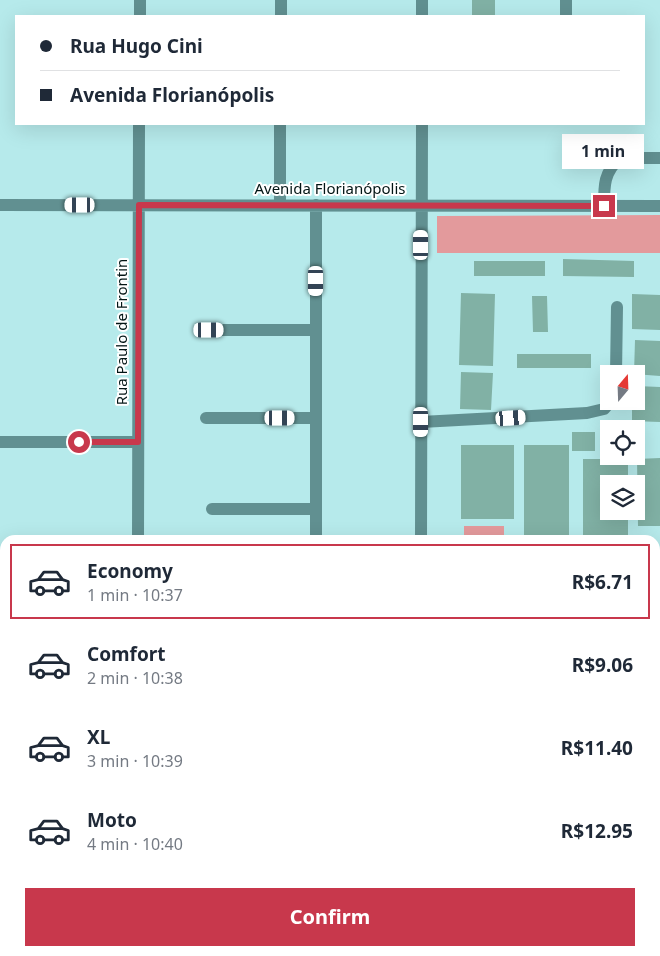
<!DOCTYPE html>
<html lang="en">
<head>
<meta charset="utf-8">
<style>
	body { margin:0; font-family:"Noto Sans",sans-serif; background:#f6f6f7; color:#1f2937; height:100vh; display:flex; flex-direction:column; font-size:19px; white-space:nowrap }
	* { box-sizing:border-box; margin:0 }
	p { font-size:16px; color:#747a83 }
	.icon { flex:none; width:28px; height:28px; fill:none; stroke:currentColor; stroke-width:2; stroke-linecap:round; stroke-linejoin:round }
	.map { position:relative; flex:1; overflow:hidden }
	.details { position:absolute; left:0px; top:535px; width:660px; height:421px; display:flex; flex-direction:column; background:#fff; border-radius:15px 15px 0 0; box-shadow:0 5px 20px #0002 }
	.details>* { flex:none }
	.top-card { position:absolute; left:15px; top:15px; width:630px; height:110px; border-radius:0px; box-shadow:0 5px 20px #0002; display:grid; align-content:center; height:110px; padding:0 25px; background:#fff }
	.needle { width:32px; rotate:19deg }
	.fabs { position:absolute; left:600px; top:365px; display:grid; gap:10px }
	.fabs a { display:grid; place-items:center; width:45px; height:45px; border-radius:0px; background:#fff; box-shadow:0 5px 20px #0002; font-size:25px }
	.end { position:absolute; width:22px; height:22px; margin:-11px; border:6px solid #c8384c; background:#fff; box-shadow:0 0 0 2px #fff }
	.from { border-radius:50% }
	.bubble { position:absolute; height:35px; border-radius:0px; background:#fff; box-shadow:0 5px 20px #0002; font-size:16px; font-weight:700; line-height:35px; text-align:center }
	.car { position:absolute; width:15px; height:30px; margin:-15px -8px; border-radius:6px; box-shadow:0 0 4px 1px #0007; background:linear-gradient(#fff 24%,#345 0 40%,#fff 0 76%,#345 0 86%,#fff 0) }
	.top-card b { display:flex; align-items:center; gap:18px; height:48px; font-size:19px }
	.top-card b+b { border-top:1px solid #e0e1e3 }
	.top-card i { width:12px; height:12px; background:#1f2937 }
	ul { padding:9px 0 0; list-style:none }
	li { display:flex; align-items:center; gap:15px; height:75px; margin:0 10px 8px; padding:0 15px; border:2px solid transparent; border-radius:0px }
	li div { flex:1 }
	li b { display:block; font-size:19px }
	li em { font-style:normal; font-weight:700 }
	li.current { border-color:#c8384c }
	li>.icon { width:45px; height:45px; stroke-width:1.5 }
	.button { display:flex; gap:10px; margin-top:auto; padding:10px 25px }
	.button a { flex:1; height:58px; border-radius:0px; background:#c8384c; color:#fff; font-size:20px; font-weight:700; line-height:58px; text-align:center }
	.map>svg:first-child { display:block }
	.green { fill:#e39a9c }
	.building { fill:#81b1a5 }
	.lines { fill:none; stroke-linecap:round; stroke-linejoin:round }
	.minor { stroke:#619091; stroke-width:12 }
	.route { stroke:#c8384c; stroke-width:6 }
	.labels { text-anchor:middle; stroke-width:4; stroke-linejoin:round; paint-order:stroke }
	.street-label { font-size:15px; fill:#021515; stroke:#fff }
</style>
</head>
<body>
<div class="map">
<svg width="660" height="956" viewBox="0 0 660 956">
	<rect width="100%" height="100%" fill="#b6eaeb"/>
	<path class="green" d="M660,215v38h-223v-37z
		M504,526v14h-40v-14z
		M0,905h5v46h94v5h-99z"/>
	<path class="building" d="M472,0h23v16h-23z
		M563,259l71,2v16l-71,-1z
		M474,261h71v15h-71z
		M461,293l34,1 -2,72 -34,-1z
		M632,294l28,1v35l-28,-1z
		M532,296h15l1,36h-15z
		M635,340l25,1v35l-26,-2z
		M517,354h74v14h-74z
		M461,372l32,1 -2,37 -31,-1z
		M636,386l24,1v35l-28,-1v-20h4z
		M572,432h23v19h-23z
		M461,445h53v74h-53z
		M524,445h45v95h-45z
		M608,456h20v28h-19v27h19v29h-45v-81h25z
		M660,458v68h-22l-1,-67z
		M655,668h5v82h-5z"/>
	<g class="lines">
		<path class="minor" d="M140,16v-16
			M281,16v-16
			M422,16v-16
			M566,16v-16
			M0,205l660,1
			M280,205v-81
			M316,205v335
			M604,206c0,-21 0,-34 16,-48h40
			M209,330h107
			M616,374l1,-67
			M206,418h110
			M421,422l166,-9 17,-4 7,-8
			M0,442h138
			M212,509h104
			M138,540l1,-416
			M421,540l1,-416
			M655,648h5
			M0,655h5
			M136,956v-5
			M279,956v-5
			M420,956v-5
			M566,956v-5"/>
	</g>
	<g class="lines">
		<path class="route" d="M79,442h59l1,-237 465,1"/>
	</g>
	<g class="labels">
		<g class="street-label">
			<text x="330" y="194">Avenida Florianópolis</text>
			<text transform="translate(122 332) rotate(-90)" y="5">Rua Paulo de Frontin</text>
		</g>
	</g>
</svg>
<div class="fabs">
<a><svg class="needle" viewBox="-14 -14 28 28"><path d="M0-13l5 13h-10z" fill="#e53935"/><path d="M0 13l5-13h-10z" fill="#747a83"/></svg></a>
<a><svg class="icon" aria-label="locate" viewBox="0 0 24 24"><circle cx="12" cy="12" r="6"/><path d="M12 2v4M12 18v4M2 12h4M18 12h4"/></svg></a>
<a><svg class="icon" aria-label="layers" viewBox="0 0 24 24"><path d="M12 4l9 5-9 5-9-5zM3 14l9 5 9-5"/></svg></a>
</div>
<i class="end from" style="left:79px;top:442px"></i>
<i class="end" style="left:604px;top:206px"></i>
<div class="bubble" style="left:562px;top:134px;width:82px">1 min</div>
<i class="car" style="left:80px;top:205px;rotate:270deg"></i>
<i class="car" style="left:421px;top:245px;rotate:0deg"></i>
<i class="car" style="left:316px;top:281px;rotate:180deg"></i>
<i class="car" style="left:209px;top:330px;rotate:90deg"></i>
<i class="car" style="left:280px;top:418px;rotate:90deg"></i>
<i class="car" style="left:511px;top:418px;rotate:86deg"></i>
<i class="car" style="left:421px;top:422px;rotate:180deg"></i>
<div class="top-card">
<b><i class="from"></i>Rua Hugo Cini</b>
<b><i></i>Avenida Florianópolis</b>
</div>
<section class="details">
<ul>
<li class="current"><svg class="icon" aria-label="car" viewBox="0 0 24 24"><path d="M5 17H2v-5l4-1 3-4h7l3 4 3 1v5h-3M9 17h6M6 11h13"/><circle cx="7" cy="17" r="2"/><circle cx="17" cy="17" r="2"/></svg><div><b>Economy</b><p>1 min · 10:37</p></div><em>R$6.71</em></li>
<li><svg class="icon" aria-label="car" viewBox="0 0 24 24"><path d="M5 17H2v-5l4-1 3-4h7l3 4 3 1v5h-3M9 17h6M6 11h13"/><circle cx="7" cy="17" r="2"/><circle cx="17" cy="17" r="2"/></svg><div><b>Comfort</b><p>2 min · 10:38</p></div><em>R$9.06</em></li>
<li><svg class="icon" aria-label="car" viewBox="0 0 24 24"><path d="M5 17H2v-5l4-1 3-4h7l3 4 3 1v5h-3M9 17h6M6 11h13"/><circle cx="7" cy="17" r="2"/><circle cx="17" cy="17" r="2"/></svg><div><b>XL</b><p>3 min · 10:39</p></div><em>R$11.40</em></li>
<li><svg class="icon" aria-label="car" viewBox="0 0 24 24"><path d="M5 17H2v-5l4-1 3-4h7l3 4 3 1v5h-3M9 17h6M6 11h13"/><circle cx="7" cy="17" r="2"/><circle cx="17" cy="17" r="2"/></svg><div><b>Moto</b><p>4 min · 10:40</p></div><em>R$12.95</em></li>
</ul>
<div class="button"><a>Confirm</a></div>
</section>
</div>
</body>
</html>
